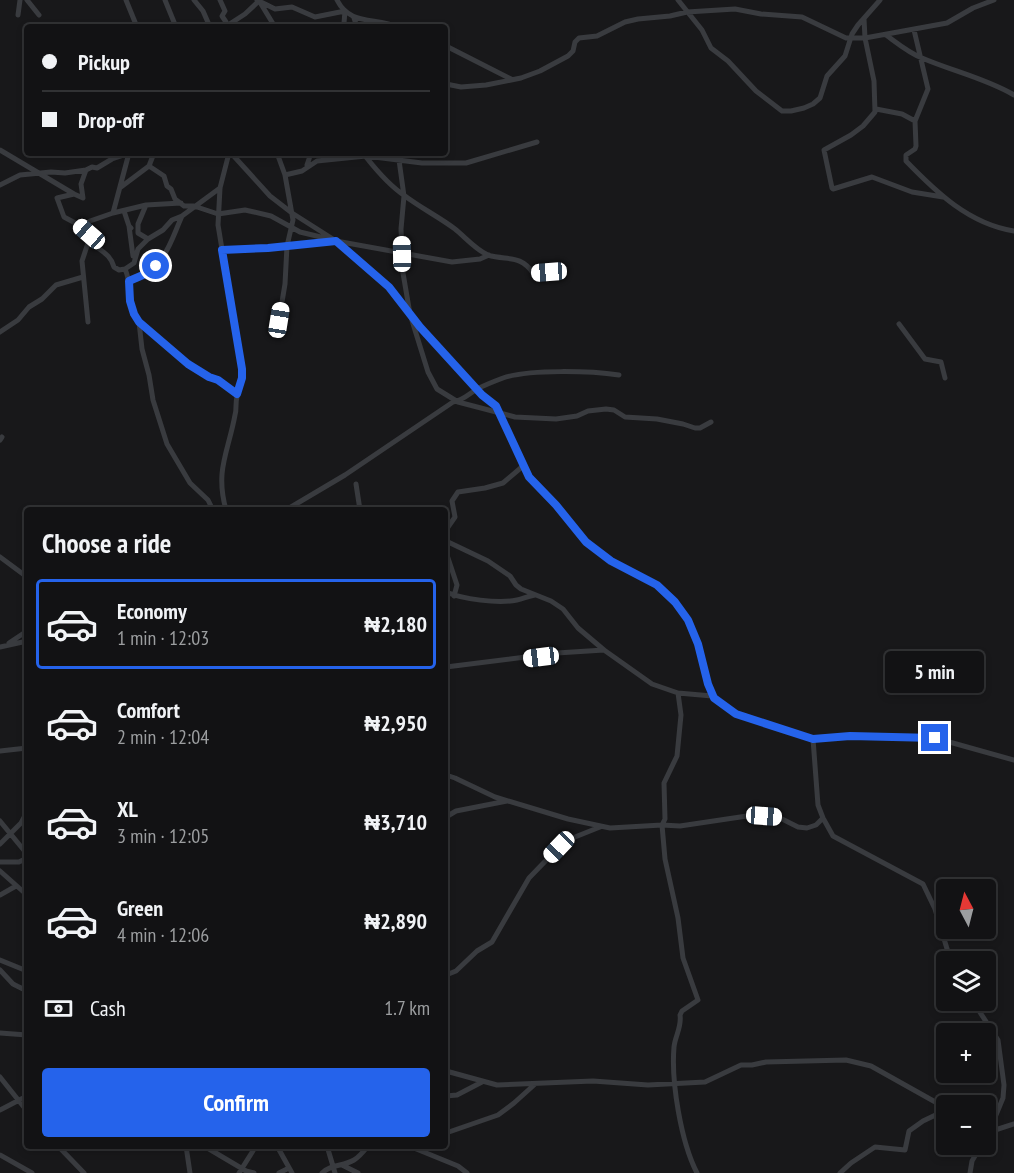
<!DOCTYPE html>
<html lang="en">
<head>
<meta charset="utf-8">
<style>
	body { margin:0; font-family:"PT Sans Narrow",sans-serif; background:#1f2022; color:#f1f3f6; height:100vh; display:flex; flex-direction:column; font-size:22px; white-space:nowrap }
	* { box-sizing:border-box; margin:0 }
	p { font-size:20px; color:#9c9ea0 }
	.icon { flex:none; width:33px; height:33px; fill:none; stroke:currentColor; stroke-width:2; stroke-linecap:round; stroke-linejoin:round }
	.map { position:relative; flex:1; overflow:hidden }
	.panel { position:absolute; left:24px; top:507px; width:424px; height:642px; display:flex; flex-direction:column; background:#121214; border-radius:6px; box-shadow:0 3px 9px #0003,0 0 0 2px #313234 }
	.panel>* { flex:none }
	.top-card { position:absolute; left:24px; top:24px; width:424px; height:132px; border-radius:6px; box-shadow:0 3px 9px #0003,0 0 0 2px #313234; display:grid; align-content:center; height:132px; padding:0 18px; background:#121214 }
	.needle { width:39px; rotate:353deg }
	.fabs { position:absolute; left:936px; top:879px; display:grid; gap:12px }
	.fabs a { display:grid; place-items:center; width:60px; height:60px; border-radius:6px; background:#121214; box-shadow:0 3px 9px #0003,0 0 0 2px #313234; font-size:30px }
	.end { position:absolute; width:27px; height:27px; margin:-14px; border:8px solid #2563eb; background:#fff; box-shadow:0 0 0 3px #fff }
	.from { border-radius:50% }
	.bubble { position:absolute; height:42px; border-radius:6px; background:#121214; box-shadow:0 3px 9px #0003,0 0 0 2px #313234; font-size:20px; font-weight:800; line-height:42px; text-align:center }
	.car { position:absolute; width:18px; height:36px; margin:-18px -9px; border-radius:8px; box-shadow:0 0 4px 2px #0007; background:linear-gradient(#fff 24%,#345 0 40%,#fff 0 76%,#345 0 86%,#fff 0) }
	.top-card b { display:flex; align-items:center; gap:21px; height:57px; font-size:22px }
	.top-card b+b { border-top:2px solid #313234 }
	.top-card i { width:15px; height:15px; background:#f1f3f6 }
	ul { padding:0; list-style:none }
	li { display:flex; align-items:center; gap:18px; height:90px; margin:0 12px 9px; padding:0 6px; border:3px solid transparent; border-radius:6px }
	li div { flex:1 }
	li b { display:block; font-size:22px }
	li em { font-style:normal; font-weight:800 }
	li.current { border-color:#2563eb }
	li>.icon { width:54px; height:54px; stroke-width:1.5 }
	h2 { padding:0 18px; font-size:27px; line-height:72px }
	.pay { display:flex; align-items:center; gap:15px; height:66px; padding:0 18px; font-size:22px }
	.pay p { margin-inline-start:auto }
	.button { display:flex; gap:12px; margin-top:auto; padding:12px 18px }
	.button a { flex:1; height:69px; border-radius:6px; background:#2563eb; color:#fff; font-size:24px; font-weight:800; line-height:69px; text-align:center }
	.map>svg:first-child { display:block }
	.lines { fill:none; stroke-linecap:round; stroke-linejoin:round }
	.minor { stroke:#393b3f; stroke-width:5 }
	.route { stroke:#2563eb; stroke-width:8 }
</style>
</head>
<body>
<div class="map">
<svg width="1014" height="1173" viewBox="0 0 1014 1173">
	<rect width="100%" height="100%" fill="#18181a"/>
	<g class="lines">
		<path class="minor" d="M27,0l12,15
			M126,0l11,27
			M165,0l11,27
			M194,0l9,11 7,16
			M220,0l5,11 -3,5 4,6v5
			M257,0l18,9 17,-2 23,10 30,-6
			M337,0c13,26 38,17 61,27
			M678,0l24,30 9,18 17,13 28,30 26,20h9l13,-3 9,-4 7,-6 7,-22 18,-20 7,-22 6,-9 22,-25
			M261,4l14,23
			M18,15l2,-15
			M354,18l3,9
			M864,19l1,19 9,43 1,31 -12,14 -12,9 -27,15 8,38 1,1 39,-12 40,15 31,5
			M225,27l20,-13 15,-14
			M338,27l6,-4 1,-12
			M914,30l14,59 -13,32 1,25 -1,3 -9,6v6c30,31 63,63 108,70
			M886,35c11,8 23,18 36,23 30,13 63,20 92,37
			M446,46l65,33
			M446,84l15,3 25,-2 35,-7 19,-7 28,-15 5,-5 2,-9 4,-4 18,-2 28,-14 13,-3 32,-3 17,-4 48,-3 26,5 41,3 44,21h19l82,-15 26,-15 21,-8
			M876,109l26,5 13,7
			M0,150l74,44
			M231,153l39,43 22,17 44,28 53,46 32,40 61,68 14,11 33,71 27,28 30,37 25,19 45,24 19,17 13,18 9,24 11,40 6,14 22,16 77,25 37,-3 85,2 79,22
			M277,153l8,22 17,-4 15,-10 49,-5 56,7h44l71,-21
			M398,153l6,43 -3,33 2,44 7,41 18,58 9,17 21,13 57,15 41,2 21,-3 11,-5 18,-2 8,1 11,7 32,2 26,5 12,4h5l11,-6
			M366,157c11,14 24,29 39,39 16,12 34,21 50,33 10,8 21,21 33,26 19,6 32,-1 45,18l16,-2
			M307,165l4,-12
			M149,166l15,10 3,10 4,3 4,10 9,7h10l24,8 27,-4 9,2 17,4 29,16 29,7
			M0,185l20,-10 31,-3 14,1 21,-3
			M121,187l28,-21 5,-13
			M181,203l-35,2 -33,8 -23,8 -3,3 2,16c9,11 21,12 25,27l5,3 6,-1c8,17 2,37 14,53l49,42 21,13 9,3 19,14
			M146,205l-8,19v9l10,6
			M124,211l5,15 2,2
			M113,213l16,-60
			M129,226l4,30
			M89,234l-10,-9 -15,-8 -7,-19 17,-4 9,4 -2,-14 5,-14 6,-3 5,1 15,-9 18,-6
			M222,250l46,-2 68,-7 116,21 28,-3 9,-4
			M125,269l9,-6 4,-14 10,-10 15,-9 9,-10 10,-4 38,-28
			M129,281c37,-15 38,-31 53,-65
			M279,320l6,-36 2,-38 6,-26 -8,-45
			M88,322l-6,-61 7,-21
			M139,322l3,27 7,26 4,25 14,44 23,39 18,17 5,10
			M899,324l26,35 16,3 4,16
			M0,332l18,-12 11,-13 13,-8 14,-14 27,-8
			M0,440l2,-3
			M356,484l4,26
			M226,510c-11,-40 2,-57 9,-95 2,-6 0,-12 2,-18 2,-10 5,-17 5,-27l-24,-145 2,-37 9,-35
			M286,510l59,-35 108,-73c9,-1 16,-8 24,-13 8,-4 18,-8 26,-11 27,-9 88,-7 116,-3
			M446,530l9,-13 -3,-16 6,-9 27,-4 18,-5 20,-17
			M446,541l42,20 22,15 6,9 5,4 30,12 12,8 15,19 26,22 48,34 26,9 34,3
			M446,552l11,33 -3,11
			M0,557l27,20
			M446,592c16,7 52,12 71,8 6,-1 11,-4 18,-5
			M9,643l18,-12
			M0,647l27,-6
			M446,667l111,-14 47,-3
			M678,693l3,22 -4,41 -13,27 1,36 -3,6 3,34 13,59 5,40 15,42 -16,11 -2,4c2,12 -5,21 -6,32 -3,35 7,95 23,126
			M813,739l5,66 5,13 10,18 90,48 12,25 16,53
			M0,751l27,-3
			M446,775l9,3 40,19 73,22 42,9 52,-3 18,1 67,-10h17l14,1 20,10 9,1 9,-3 7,-7
			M446,817l10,-6 51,-10
			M0,821l27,33
			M0,844l21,-21 6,-11
			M0,862h19l8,-4
			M0,871l27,24
			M0,895l16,-9
			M0,960l27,11
			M0,970l13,14 14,7
			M446,975l10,-4 21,-20 15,-9 37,-64 30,-31 16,-10 25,-10
			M972,1000l26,40 6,45 -1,13 -17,41
			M0,1033l27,2
			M446,1071l51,14 96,-4 55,4 57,-3 36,-17h11l14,-3 80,-2 25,6 75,42
			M0,1077l27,34
			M446,1096l11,-1 25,-13
			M0,1110l27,-14
			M989,1132l25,-8
			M446,1133l52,-18 16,-12 20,-18
			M58,1146l26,27
			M186,1146l4,27
			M204,1146l42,25 8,2
			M277,1146l15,27
			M327,1146l8,27
			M409,1146l49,20 9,7
			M0,1155l32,18
			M342,1165l16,8
			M239,1173l17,-27
			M279,1173l10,-5
			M322,1173c11,-10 20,-6 32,-13 5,-3 10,-9 14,-14
			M840,1173l11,-10 24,-16 30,3 4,-19 14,-10 23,-11
			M970,1173l2,-12 10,-17"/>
	</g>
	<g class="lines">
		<path class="route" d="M156,266l-13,9 -14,6 1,20 4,13 5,8 49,42 21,13 9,3 19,14 5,-16v-9l-20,-119 46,-2 68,-7 53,46 31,40 62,68 14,11 33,71 27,28 30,37 25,19 46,24 18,17 13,18 10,24 10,40 6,14 22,16 77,25 37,-3 85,2"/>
	</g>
</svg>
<div class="fabs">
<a><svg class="needle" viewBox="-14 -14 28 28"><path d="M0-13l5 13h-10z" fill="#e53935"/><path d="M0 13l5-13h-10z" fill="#9c9ea0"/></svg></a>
<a><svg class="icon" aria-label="layers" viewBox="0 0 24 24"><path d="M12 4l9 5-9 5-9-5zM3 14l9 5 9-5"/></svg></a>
<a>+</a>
<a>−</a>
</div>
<i class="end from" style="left:156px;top:266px"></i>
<i class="end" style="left:935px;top:738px"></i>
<div class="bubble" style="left:885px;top:651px;width:99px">5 min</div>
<i class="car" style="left:89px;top:234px;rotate:311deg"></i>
<i class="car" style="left:402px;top:254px;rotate:359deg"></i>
<i class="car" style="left:549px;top:272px;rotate:266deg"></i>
<i class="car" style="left:279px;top:320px;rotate:9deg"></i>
<i class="car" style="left:541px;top:657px;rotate:263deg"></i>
<i class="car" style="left:764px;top:816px;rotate:94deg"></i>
<i class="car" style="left:559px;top:847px;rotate:224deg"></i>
<div class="top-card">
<b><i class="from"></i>Pickup</b>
<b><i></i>Drop-off</b>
</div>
<section class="panel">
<h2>Choose a ride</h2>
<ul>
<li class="current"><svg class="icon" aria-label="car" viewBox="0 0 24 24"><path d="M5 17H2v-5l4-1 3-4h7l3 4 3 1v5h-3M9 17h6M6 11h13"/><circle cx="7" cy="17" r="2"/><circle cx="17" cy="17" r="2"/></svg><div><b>Economy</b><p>1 min · 12:03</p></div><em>₦2,180</em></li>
<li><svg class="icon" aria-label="car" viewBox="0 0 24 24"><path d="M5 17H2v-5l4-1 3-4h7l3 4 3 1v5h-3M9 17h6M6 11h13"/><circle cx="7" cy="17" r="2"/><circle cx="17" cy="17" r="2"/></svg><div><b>Comfort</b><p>2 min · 12:04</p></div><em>₦2,950</em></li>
<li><svg class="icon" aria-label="car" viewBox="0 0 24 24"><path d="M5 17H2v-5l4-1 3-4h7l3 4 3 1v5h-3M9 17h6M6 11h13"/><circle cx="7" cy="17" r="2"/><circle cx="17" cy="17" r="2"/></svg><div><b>XL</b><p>3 min · 12:05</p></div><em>₦3,710</em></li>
<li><svg class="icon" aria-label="car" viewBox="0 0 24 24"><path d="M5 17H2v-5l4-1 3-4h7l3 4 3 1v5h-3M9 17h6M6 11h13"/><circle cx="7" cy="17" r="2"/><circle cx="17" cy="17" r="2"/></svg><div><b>Green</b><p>4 min · 12:06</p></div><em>₦2,890</em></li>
</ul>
<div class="pay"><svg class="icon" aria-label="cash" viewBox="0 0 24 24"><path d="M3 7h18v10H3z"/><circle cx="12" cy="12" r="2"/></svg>Cash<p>1.7 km</p></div>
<div class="button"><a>Confirm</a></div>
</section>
</div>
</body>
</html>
